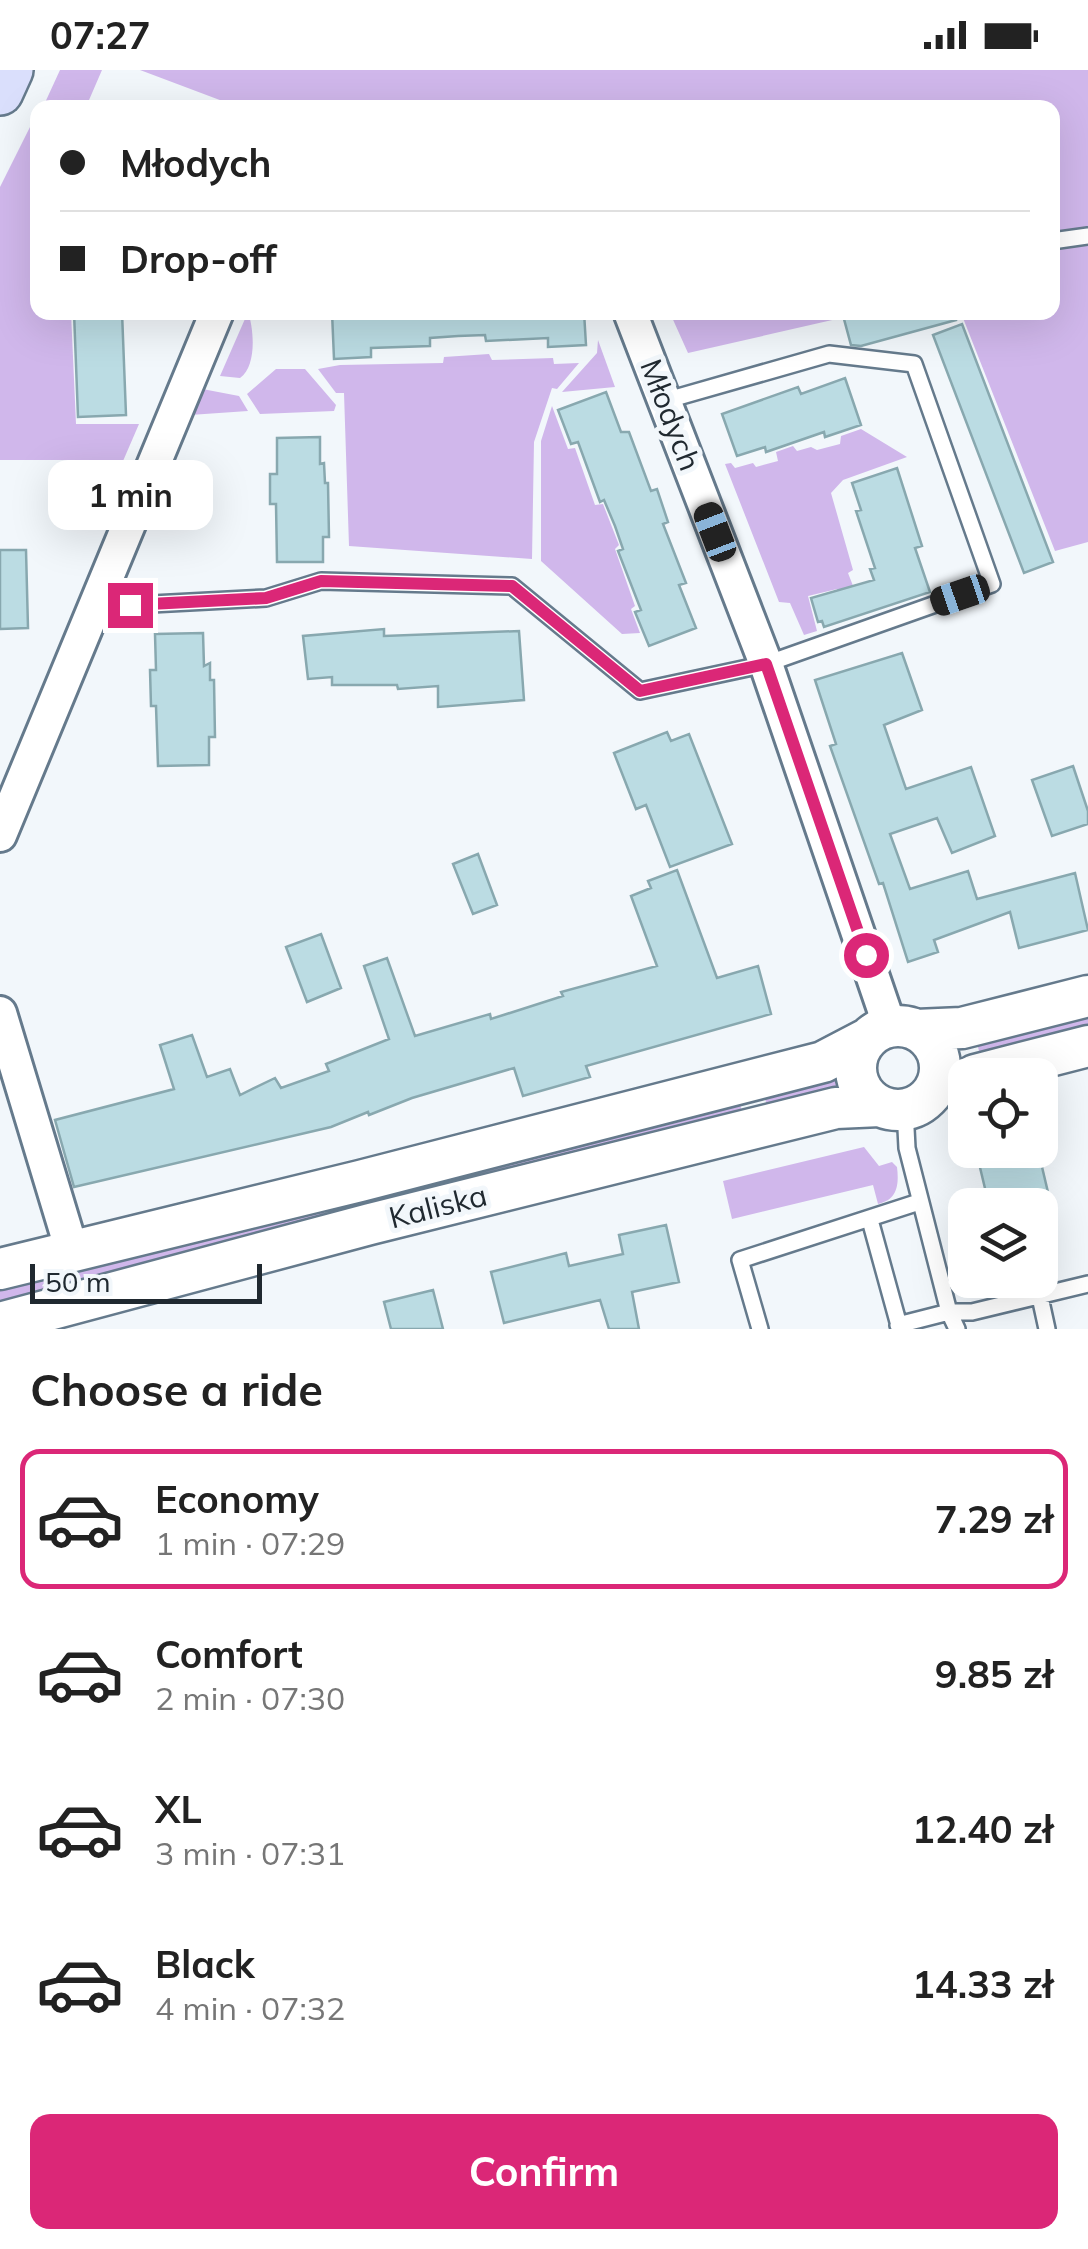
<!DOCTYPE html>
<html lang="en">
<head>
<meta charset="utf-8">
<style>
	body { margin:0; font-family:Mulish,sans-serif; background:#f2f2f2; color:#222; height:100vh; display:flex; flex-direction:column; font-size:38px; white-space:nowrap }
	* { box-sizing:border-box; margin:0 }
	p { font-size:32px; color:#767676 }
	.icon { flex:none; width:55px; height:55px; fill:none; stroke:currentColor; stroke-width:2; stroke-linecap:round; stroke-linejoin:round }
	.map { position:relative; height:1259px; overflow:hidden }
	.details { display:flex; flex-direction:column; background:#fff; flex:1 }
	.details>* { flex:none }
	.banner { position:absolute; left:30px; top:30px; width:1030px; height:220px; border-radius:20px; box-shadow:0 10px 40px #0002; display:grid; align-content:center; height:220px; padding:0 30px; background:#fff }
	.controls { position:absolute; left:948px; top:988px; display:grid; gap:20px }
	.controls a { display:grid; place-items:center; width:110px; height:110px; border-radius:20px; background:#fff; box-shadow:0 10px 40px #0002; font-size:50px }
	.scale { position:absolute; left:30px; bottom:25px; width:232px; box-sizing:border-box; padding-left:10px; border:5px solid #202930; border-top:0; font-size:28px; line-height:35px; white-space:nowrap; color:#202930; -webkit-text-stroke:8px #f2f7fb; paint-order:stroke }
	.end { position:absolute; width:45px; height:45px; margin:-22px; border:12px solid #db2777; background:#fff; box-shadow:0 0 0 5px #fff }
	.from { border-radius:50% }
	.bubble { position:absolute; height:70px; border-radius:20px; background:#fff; box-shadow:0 10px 40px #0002; font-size:32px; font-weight:700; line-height:70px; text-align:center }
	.car { position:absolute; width:30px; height:60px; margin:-30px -15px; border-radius:12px; box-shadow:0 0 8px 2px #0007; background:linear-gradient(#222 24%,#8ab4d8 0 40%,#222 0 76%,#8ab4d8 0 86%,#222 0) }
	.banner b { display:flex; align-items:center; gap:35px; height:95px; font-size:38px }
	.banner b+b { border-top:2px solid #e0e0e0 }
	.banner i { width:25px; height:25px; background:#222 }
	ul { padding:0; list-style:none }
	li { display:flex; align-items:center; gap:30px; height:140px; margin:0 20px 15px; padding:0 10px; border:5px solid transparent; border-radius:20px }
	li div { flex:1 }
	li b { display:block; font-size:38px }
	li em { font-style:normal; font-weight:700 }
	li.selected { border-color:#db2777 }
	li>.icon { width:90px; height:90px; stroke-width:1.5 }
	h2 { padding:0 30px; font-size:45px; line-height:120px }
	.button { display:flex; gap:20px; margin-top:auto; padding:20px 30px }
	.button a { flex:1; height:115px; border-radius:20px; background:#db2777; color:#fff; font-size:40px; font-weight:700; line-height:115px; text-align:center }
	.status { display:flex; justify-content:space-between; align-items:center; height:70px; padding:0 50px; background:#fff; direction:ltr }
	.status svg { height:28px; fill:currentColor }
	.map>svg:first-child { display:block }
	.green { fill:#d0b7eb }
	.building { fill:#bbdce3; stroke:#88a8af; stroke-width:2.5 }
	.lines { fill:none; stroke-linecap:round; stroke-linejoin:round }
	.service-casing { stroke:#657a8c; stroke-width:20 }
	.minor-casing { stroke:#657a8c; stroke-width:38 }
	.tertiary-casing { stroke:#657a8c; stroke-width:45 }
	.secondary-casing { stroke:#657a8c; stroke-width:50 }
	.service { stroke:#fff; stroke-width:15 }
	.minor { stroke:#fff; stroke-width:32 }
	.tertiary { stroke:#fff; stroke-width:40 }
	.secondary { stroke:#dadffc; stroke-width:45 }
	.route { stroke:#db2777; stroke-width:12 }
	.labels { text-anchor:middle; stroke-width:10; stroke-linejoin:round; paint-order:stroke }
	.street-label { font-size:30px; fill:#202930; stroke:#f2f7fb }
</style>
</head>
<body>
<div class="status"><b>07:27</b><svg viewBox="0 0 49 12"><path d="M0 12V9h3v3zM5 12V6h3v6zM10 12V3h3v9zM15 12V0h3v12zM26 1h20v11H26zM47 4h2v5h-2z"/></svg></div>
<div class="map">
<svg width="1088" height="1259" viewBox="0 0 1088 1259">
	<rect width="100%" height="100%" fill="#f2f7fb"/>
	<path class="green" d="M60,0h42l-16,37h-43z
		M140,0h948v472l-33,9 -94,-238 91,-1v-204h-811z
		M37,43l1,199 33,1 5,111h63l-19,44 -5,-8h-115v-273z
		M248,242c6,17 9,54 -8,66l-20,-2z
		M670,243h193l-175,40z
		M598,270l17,47 -53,5 35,-39z
		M489,284l3,6 61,-2 1,6 25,-1 -22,26 -5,-1 -18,54 -2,117 -183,-13 -5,-153h-8l-18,-24 22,-4 103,-2 1,-6z
		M276,299h29l31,36 -2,6 -74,3 -13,-20z
		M192,317l47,9 9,15 -58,4z
		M552,336l16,43 7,-1 20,57 8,-1 16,41 -4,4 20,57 -4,3 9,24 -18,1 -81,-73v-120z
		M861,359l46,28 -64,23 -12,13 22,77 -5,3 16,41 -16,5 -11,-30 -29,7 9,35 -13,4 -14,-32 -11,-1 -54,-138 6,-1 4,5 18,-5 3,4 22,-6 -2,-9 17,-6 4,5 14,-4 6,3 23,-6 1,-8z
		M1088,938v27l-106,27 -7,-26z
		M842,1001l6,24 -79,20 -6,-25z
		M738,1027l7,25 -354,80 -2,-11z
		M864,1077l15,19 13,-4 5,5c2,17 1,33 -19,37l-5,-19 -141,34 -9,-38z
		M323,1140l3,6 -326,96v-27z"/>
	<path class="building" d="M74,242h48l4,103 -48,2z
		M332,242h252l2,33 -38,2v-9l-62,3 -1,-6 -27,1 -28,2v8l-59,2v9l-37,2z
		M867,242h88l1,8 -95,26 -10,-1 -7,-26z
		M962,254l91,238 -29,11 -91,-238z
		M845,308l16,47 -36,12 -1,-5 -58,20 -1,-5 -28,9 -15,-42 76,-27 3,7z
		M606,322l15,40h8l22,59 6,-2 11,33 -5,2 23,59 -7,2 17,43 -47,18 -14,-34 6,-2 -23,-59 5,-2 -8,-23 -11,-26 -4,2 -22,-60 -7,2 -13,-34z
		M320,367v27l4,-1 1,20h3l1,54h-6v25h-46l-1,-58h-6v-30h7v-36z
		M897,398l25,78 -7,2 15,44 -106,35 -2,-6 -4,1 -7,-24 63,-18 -4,-11 5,-1 -19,-57 5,-1 -9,-27z
		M0,480h26l2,78 -28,1z
		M384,559v7l135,-5 5,69 -86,7v-21l-40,3 -1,-4h-65v-8l-24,2 -5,-43z
		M203,563l1,33 6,-3v17h4l1,57h-6v28l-51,1 -2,-60h-5l-1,-36h6l-1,-36z
		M902,583l20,57 -38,15 22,64 65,-22 24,69 -43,17 -15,-35 -47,16 20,55 58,-18 9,28 98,-26 13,57 -69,18 -9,-36 -76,28 4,12 -30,10 -25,-79 -4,1 -49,-138 6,-2 -21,-64z
		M667,662l4,9 18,-7 43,110 -62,23 -24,-62 -10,4 -22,-56z
		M1073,696l15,45v13l-36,12 -20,-56z
		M478,784l19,51 -24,9 -20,-50z
		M677,800l40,108 41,-12 13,48 -185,52 4,11 -67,19 -9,-28 -102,30 -43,17 -1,-3 -37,15 -257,60 -19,-67 119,-31 -14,-44 32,-10 15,42 23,-8 10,26 35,-17 6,10 48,-17 -3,-7 63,-25 -25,-73 23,-8 28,78 75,-22 1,5 72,-23 -2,-4 96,-26 -26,-70 20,-8 -3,-7z
		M321,864l20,54 -34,14 -21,-55z
		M998,1080h40l13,55h-62l-12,-50z
		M666,1155l13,57 -47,10 7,37h-30l-9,-29 -96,23 -13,-51 75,-19 3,13 54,-12 -4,-19z
		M433,1220l10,39h-52l-7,-27z"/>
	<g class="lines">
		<g class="service-casing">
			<path id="service" d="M1052,171l36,-5
				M95,537l171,-9 55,-17 191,5 128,105 126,-27 226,-80 -78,-220 -85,-10 -165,47
				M905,1039l2,39 42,164h23l116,-28
				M870,1150l30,109
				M1040,1227l7,32
				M898,1255l51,-13 8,17
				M760,1259l-20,-69 179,-58"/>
		</g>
		<g class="minor-casing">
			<path id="minor" d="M630,242l136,352 124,363
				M0,765l217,-523
				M0,943l72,238"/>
		</g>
		<g class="tertiary-casing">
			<path id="tertiary" d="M856 998a42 42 0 1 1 84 0a42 42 0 1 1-84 0Z
				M916,960l46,-2 126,-32
				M975,1005l113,-29
				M0,1199l360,-88 463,-119 44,-23
				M0,1253l370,-99 466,-116 44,-2"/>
		</g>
		<g class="secondary-casing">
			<path id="secondary" d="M0,22l10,-22"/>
		</g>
		<use href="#service" class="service"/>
		<use href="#minor" class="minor"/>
		<use href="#tertiary" class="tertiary"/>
		<use href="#secondary" class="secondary"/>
	</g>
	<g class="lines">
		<path class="route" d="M130,535l136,-7 55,-17 191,5 128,105 126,-27 100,291"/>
	</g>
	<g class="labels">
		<g class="street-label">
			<text transform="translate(670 345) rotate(69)" y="10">Młodych</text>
			<text transform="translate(438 1137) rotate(-14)" y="10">Kaliska</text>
		</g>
	</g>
</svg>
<div class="controls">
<a><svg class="icon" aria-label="locate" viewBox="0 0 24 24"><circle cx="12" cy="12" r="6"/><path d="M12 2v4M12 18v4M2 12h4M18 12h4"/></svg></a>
<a><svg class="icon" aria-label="layers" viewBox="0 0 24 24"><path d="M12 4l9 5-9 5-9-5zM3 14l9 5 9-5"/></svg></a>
</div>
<div class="scale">50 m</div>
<i class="end from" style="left:866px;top:885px"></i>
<i class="end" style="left:130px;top:535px"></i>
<div class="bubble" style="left:48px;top:390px;width:165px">1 min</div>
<i class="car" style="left:715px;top:462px;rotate:339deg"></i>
<i class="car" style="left:960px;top:525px;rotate:251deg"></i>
<div class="banner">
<b><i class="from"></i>Młodych</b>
<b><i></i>Drop-off</b>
</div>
</div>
<section class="details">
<h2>Choose a ride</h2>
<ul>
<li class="selected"><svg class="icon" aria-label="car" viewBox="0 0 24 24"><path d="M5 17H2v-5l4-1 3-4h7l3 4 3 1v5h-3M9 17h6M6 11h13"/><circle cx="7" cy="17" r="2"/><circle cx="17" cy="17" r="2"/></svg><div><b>Economy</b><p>1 min · 07:29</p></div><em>7.29 zł</em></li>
<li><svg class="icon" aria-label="car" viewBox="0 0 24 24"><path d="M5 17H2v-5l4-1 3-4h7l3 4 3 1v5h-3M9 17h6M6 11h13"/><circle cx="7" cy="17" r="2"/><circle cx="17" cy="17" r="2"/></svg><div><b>Comfort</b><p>2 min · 07:30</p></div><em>9.85 zł</em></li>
<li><svg class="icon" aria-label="car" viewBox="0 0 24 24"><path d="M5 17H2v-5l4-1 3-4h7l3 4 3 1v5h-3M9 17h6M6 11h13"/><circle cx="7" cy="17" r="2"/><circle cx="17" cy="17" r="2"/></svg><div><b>XL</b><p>3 min · 07:31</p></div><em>12.40 zł</em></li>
<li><svg class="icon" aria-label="car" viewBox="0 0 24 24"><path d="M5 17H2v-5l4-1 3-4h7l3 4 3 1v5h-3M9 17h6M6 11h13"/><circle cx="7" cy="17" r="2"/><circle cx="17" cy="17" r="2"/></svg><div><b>Black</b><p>4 min · 07:32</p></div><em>14.33 zł</em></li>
</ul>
<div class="button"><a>Confirm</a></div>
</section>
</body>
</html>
